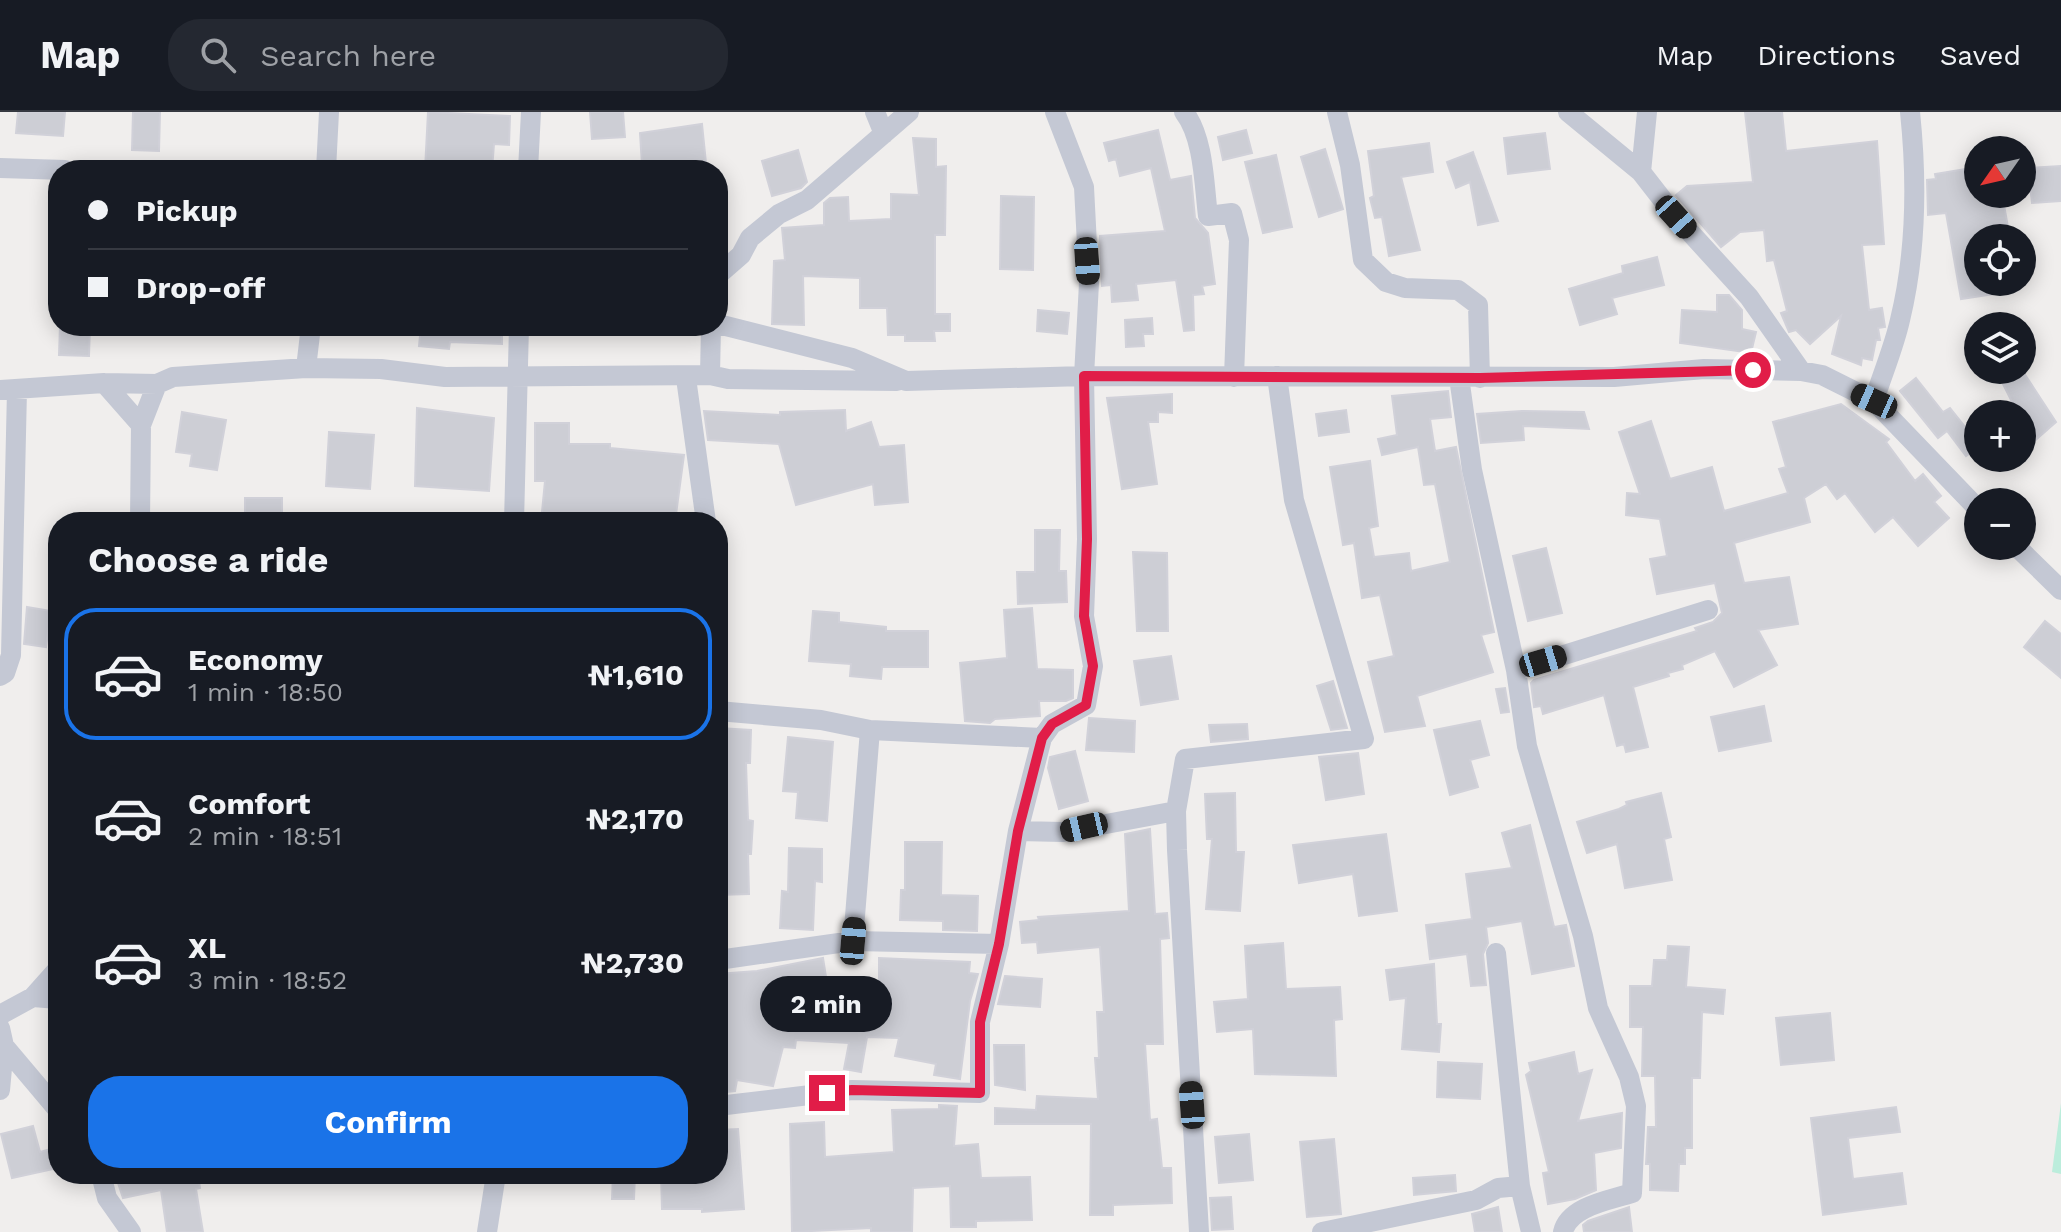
<!DOCTYPE html>
<html lang="en">
<head>
<meta charset="utf-8">
<style>
	body { margin:0; font-family:"Work Sans",sans-serif; background:#242831; color:#f1f3f6; height:100vh; display:flex; flex-direction:column; font-size:30px; white-space:nowrap }
	* { box-sizing:border-box; margin:0 }
	p { font-size:26px; color:#9ea1a6 }
	.icon { flex:none; width:44px; height:44px; fill:none; stroke:currentColor; stroke-width:2; stroke-linecap:round; stroke-linejoin:round }
	.map { position:relative; flex:1; overflow:hidden }
	.details { position:absolute; left:48px; top:400px; width:680px; height:672px; display:flex; flex-direction:column; background:#171b24; border-radius:32px; box-shadow:0 4px 20px #0003 }
	.details>* { flex:none }
	.guide { position:absolute; left:48px; top:48px; width:680px; height:176px; border-radius:32px; box-shadow:0 4px 20px #0003; display:grid; align-content:center; height:176px; padding:0 40px; background:#171b24 }
	.needle { width:52px; rotate:236deg }
	.fabs { position:absolute; left:1964px; top:24px; display:grid; gap:16px }
	.fabs a { display:grid; place-items:center; width:72px; height:72px; border-radius:50%; background:#171b24; box-shadow:0 4px 20px #0003; font-size:40px }
	.end { position:absolute; width:36px; height:36px; margin:-18px; border:10px solid #e11d48; background:#fff; box-shadow:0 0 0 4px #fff }
	.from { border-radius:50% }
	.bubble { position:absolute; height:56px; border-radius:28px; background:#171b24; box-shadow:0 4px 20px #0003; font-size:26px; font-weight:700; line-height:56px; text-align:center }
	.car { position:absolute; width:24px; height:48px; margin:-24px -12px; border-radius:10px; box-shadow:0 0 6px 2px #0007; background:linear-gradient(#222 24%,#8ab4d8 0 40%,#222 0 76%,#8ab4d8 0 86%,#222 0) }
	.guide b { display:flex; align-items:center; gap:28px; height:76px; font-size:30px }
	.guide b+b { border-top:2px solid #363941 }
	.guide i { width:20px; height:20px; background:#f1f3f6 }
	ul { padding:0; list-style:none }
	li { display:flex; align-items:center; gap:24px; height:132px; margin:0 16px 12px; padding:0 24px; border:4px solid transparent; border-radius:32px }
	li div { flex:1 }
	li b { display:block; font-size:30px }
	li em { font-style:normal; font-weight:700 }
	li.on { border-color:#1a73e8 }
	li>.icon { width:72px; height:72px; stroke-width:1.5 }
	h2 { padding:0 40px; font-size:36px; line-height:96px }
	.action { display:flex; gap:16px; margin-top:auto; padding:16px 40px }
	.action a { flex:1; height:92px; border-radius:32px; background:#1a73e8; color:#fff; font-size:32px; font-weight:700; line-height:92px; text-align:center }
	header { display:flex; align-items:center; gap:48px; box-sizing:border-box; height:112px; padding:0 40px; background:#171b24; border-bottom:2px solid #363941 }
	header strong { font-size:38px }
	nav { display:flex; gap:44px; margin-inline-start:auto; font-size:28px }
	.search { width:560px; height:72px; background:#242831; display:flex; align-items:center; gap:20px; box-sizing:border-box; padding:0 28px; border-radius:32px; color:#9ea1a6; font-size:30px }
	.map>svg:first-child { display:block }
	.green { fill:#bceddc }
	.building { fill:#cdced5; stroke:#d1d1d9; stroke-width:2 }
	.lines { fill:none; stroke-linecap:round; stroke-linejoin:round }
	.street { stroke:#c4c8d4; stroke-width:20 }
	.route { stroke:#e11d48; stroke-width:10 }
</style>
</head>
<body>
<header>
<strong>Map</strong>
<div class="search"><svg class="icon" aria-label="search" viewBox="0 0 24 24"><circle cx="10" cy="10" r="6"/><path d="M15 15l6 6"/></svg>Search here</div>
<nav><a>Map</a><a>Directions</a><a>Saved</a></nav>
</header>
<div class="map">
<svg width="2061" height="1120" viewBox="0 0 2061 1120">
	<rect width="100%" height="100%" fill="#f0eeed"/>
	<path class="green" d="M2061,991v71l-9,-2z"/>
	<path class="building" d="M18,0h47l-2,24 -47,-3z
		M133,0h27l-1,39 -27,-1z
		M428,0l82,4 -1,29 -15,-1 -2,26h-67z
		M590,0h33l2,25 -33,2z
		M1745,0h37l4,39 91,-10 7,103 -22,1 7,65 13,-2 3,19 -7,1 2,12h-4l-4,20 -10,-2 -1,7 -29,-11 9,-38 -31,28 -14,-14 -7,2 -8,-19 6,-2 -13,-51 -7,1 -3,-31 -24,2 -19,15 -45,-52 11,-9 66,-4z
		M702,12l4,39 -64,2 -2,-32z
		M1158,18l12,50 21,-4 4,42 13,15 7,51 -13,2 2,8 -11,1 1,35 -10,1 -8,-51 -40,4 2,16 -26,2 -1,-17 -9,1 -2,-50 65,-5 -14,-63 -31,8 -4,-17 -7,2 -5,-18z
		M1246,18l6,23 -29,7 -5,-23z
		M1545,21l5,36 -42,5 -4,-36z
		M913,26l23,1v28l10,-1 -1,69h-10v79h15v17h-16l1,10h-30v-6h-17l-1,-27h-27v-30l-57,-2 1,49 -32,-1 2,-63 11,-1 -3,-32 42,-3v-22l6,-5 18,-1 1,24 42,-2v-25l28,1z
		M1429,31l4,29 -32,5 19,73 -31,6 -7,-39 -7,1 -5,-20 4,-2 -6,-45z
		M1325,37l18,60 -24,8 -18,-60z
		M798,38l9,32 -6,6 -29,8 -10,-35z
		M1473,40l1,3 24,66 -20,4 -8,-43 -14,6 -9,-26z
		M1276,43l16,72 -29,6 -18,-71z
		M2061,54v35l-29,2 -4,-35z
		M1978,55v27h24l8,44h-32v44h35l1,9 -53,8 -15,-86 -18,2 -1,-35 9,-1 -1,-5z
		M1001,84l33,1 -1,73 -33,-1z
		M1657,145l7,28 -52,13 5,16 -37,11 -11,-36 54,-16 -1,-7z
		M1717,183h12l13,15v19l14,3 -5,21 -71,-10 2,-33 35,2z
		M1038,198l31,3 -2,21 -30,-3z
		M1152,206l1,16h-10l1,12 -18,1 -1,-27z
		M60,214h30l-1,30 -30,-1z
		M421,214h81v18l-52,-2 -1,7 -30,-3z
		M1996,258h26l34,52 -25,22 -2,-3 -7,5v-32h-24l15,-10z
		M1916,266l27,34 7,-4 20,25 8,-6v20l-12,9 -19,-25 -9,7 -38,-47z
		M1448,279l3,26 -21,2 5,32 21,-4 38,185 -13,3 12,37 -76,24 8,30 -40,6 -17,-70 26,-6 -14,-61 -18,3 -8,-55 -11,2 -13,-78 40,-6 8,65 -9,2 5,29 35,-4 2,18 39,-9 -15,-78 -11,1 -6,-38 -36,8 -4,-16 19,-4 -5,-39z
		M1172,282v19l-14,-1v10h-10l9,62 -35,5 -15,-91z
		M1841,292l48,35 -3,3 29,39 8,-7 18,22 -7,6 15,16 -31,28 -25,-29 -18,15 -30,-39 -8,6 -11,-15 -22,14 6,24 -76,21 10,40 45,-6 9,47 -40,6 19,35 -43,22 -19,-36 -33,14 1,4 -15,4 1,3 -36,11 15,60 -22,5 -2,-8 -7,2 -13,-51 -61,19 -2,-8 -7,1 -3,-24 3,-3 163,-49 -2,-3 18,-6 9,-9 -7,-30 -58,11 -7,-35 17,-3 -7,-37 -34,-4 1,-22 13,1 -21,-62 32,-11 19,58 42,-12 12,44 64,-18 -9,-24 7,-2 -13,-45z
		M417,296l77,10 -5,73 -74,-5z
		M845,298l1,21 25,-9 8,25 25,-2 4,57 -33,3 -2,-21 -77,21 -17,-61 -71,-4 -4,-29 76,4v-3z
		M1346,298l3,22 -30,4 -3,-22z
		M1522,299l62,1 5,17 -66,-3 1,14 -43,3 -4,-29z
		M182,300l44,8 -9,50 -27,-4 2,-12 -16,-2z
		M535,311h34v21h41v4l74,7 -9,67h-134l4,-41h-10z
		M329,320l45,3 -4,54 -44,-3z
		M245,386h37v24h-37z
		M1035,418h25l-1,41h7l1,31 -49,2 -1,-32h18z
		M1546,436l16,65 -34,8 -15,-65z
		M1133,440l34,1 1,78h-31z
		M27,495l24,4 -5,36 -22,-3z
		M1032,496l5,61 36,1v28l-7,3h-27l1,15 -45,3 -5,4 -25,-2 -5,-58 47,-5 -3,-48z
		M813,499l26,2v9l47,5v4h42v36h-46l-1,12 -31,-3 1,-12 -42,-3z
		M2045,509l16,13v44l-37,-31z
		M1171,544l7,43 -37,6 -7,-44z
		M1333,569l14,47 -16,2 -14,-44z
		M1505,576l4,24 -8,1 -5,-24z
		M1764,594l7,35 -52,10 -8,-34z
		M1089,606l46,3 -1,31 -48,-2z
		M1480,609l9,34 -19,5 8,27 -28,8 -16,-65z
		M1247,612l1,15 -37,3 -2,-17z
		M718,616l33,2 -1,33h-4l2,57 5,1 -2,33h-3l1,40 -31,1z
		M788,625l45,5 -6,79 -31,-3 2,-26 -15,-1z
		M1075,639l13,50 -29,8 -11,-41 2,-11z
		M1358,641l6,41 -38,6 -7,-43z
		M1235,681l1,59h8l-4,59 -34,-2 6,-70h-5l-2,-45z
		M1661,681l10,44 -7,2 8,41 -47,8 -8,-44 -30,9 -10,-31 42,-13 8,-4 -1,-3z
		M1530,713l24,102 12,-2 8,41 -42,8 -10,-53 -36,6 2,16 -5,11 3,31 -15,1 -4,-32 -37,5 -4,-34 46,-6 -6,-45 46,-6 -10,-35z
		M1150,717l5,85 12,-1 2,25 -9,1 3,105h-18l5,76 7,-1 5,49h9l1,35 -59,2v10h-23l1,-91h-96v-16l41,2 1,-14 61,3 -3,-41h4l-2,-46h7l-4,-65 -62,6 -1,-11 -15,1 -2,-21 19,-2 -1,-3 91,-6 -4,-77z
		M1386,722l11,77 -38,5 -6,-42 -54,9 -6,-38z
		M905,730h37l-1,53 37,1 -1,35 -34,-1v-9l-43,-1 1,-30h4z
		M789,736l33,1v33l-7,-1 -2,49 -33,-2 2,-37 6,1z
		M1283,831l3,46 54,-2 2,32 -8,1 2,56 -81,-2 -2,-45 -36,3 -3,-30 34,-3 -3,-53z
		M1668,834l21,1 -3,40 39,3 -2,24 -21,-2 -2,66h-8v70h-7v16h-6l-1,27 -28,-1v-26h-4l2,-37h8l-1,-51h-13l1,-49h-13v-41h22l2,-26h13z
		M823,846l7,44 49,1v-45l91,4 -1,11 9,1 -8,27 -10,78 -26,-4 2,-11 -41,-8 4,-18 -32,-1 -6,35 -17,-3 5,-26 -53,-3 -1,8 -12,-1 -10,39 -36,-6 -2,11 -17,2v-119l39,-3z
		M1434,852l3,60h4l-2,28 -37,-3 4,-51 -16,2 -4,-30z
		M1005,864l37,3 -2,28 -42,-3z
		M1830,901l4,47 -53,5 -5,-47z
		M994,933h30l1,45 -30,-5z
		M1574,940l4,22 14,-4 -14,51 44,-8 -1,35 -27,5 2,37 -21,9 -27,5 -5,-31 6,-1 -23,-97 5,-4 -2,-8z
		M1438,950l44,2 -2,35 -43,-2z
		M939,993l18,1 -3,40 24,-2 3,34 49,-1 2,43 -56,1v6h-25l-1,-41 -37,2 -1,44h-41v-4l-79,4 -2,-108 34,-2 1,35 69,-5 -2,-42 47,-1z
		M1896,995l4,25 -52,6 5,41 49,-6 4,31 -83,11 -12,-97z
		M33,1014l7,26 18,-5v21l-46,10 -11,-44z
		M738,1017l6,80 -42,3v-3h-40l-1,-35h57v-44z
		M1249,1022l4,46 -34,3 -4,-46z
		M1334,1027l7,75 -34,3 -7,-75z
		M115,1062h83l2,14 -4,1 7,43h-36l-6,-42 -38,8z
		M613,1062h22l-1,25h-22z
		M1455,1063l1,16 -42,4 -1,-17z
		M1231,1085l2,32 -21,1 -2,-32z
		M1498,1095l4,25h-27l-3,-18z
		M1629,1095l3,25h-48l-1,-7 5,-4z"/>
	<g class="lines">
		<path class="street" d="M875,0l9,22
			M1184,0c20,26 20,72 24,104l24,-3 7,27 -5,137
			M1337,0l13,53 13,95 23,22 19,6 53,2 20,15 2,73
			M1568,0l73,60 35,45 73,80 52,74
			M0,56l65,2
			M326,58l3,-58
			M528,58l3,-58
			M1641,60l6,-60
			M718,163l23,-20 9,-17 29,-24 28,-14 102,-88
			M718,212l134,34 54,23 178,-5 530,1 90,-8 97,2 21,4 52,26 104,108
			M306,256l5,-42
			M710,263l1,-49
			M1459,265l13,93 44,200 11,76 56,190 15,72 31,69 7,29 -4,87c-21,7 -63,13 -69,39
			M686,266l20,144
			M104,271l37,42
			M0,278l104,-7 53,1 16,-7 133,-9 75,1 64,8 265,-2 18,4 169,2
			M1874,289c8,-26 20,-54 26,-81 16,-66 17,-141 10,-208
			M140,410l1,-97 16,-41
			M514,410l5,-196
			M2016,434l45,44
			M718,496v23
			M1516,558l192,-60
			M0,564l5,-3 6,-18 6,-265
			M718,599l103,9 49,10 172,8
			M1018,719l45,1 113,-21
			M853,829l146,3
			M1496,841l24,233
			M718,848l135,-19 17,-211
			M33,885l25,-28
			M0,903l33,-18 25,2
			M0,916l4,18 -4,44
			M4,934l54,64
			M718,994l134,-16 128,3v-71l19,-78 19,-113 24,-93 10,-14 34,-19 7,-39 -9,-50 3,-77 -3,-163 5,-93 -5,-96 -29,-75
			M101,1062l6,24 24,34
			M487,1120l9,-58
			M1199,1120l-22,-382 -1,-39 9,-52 179,-20 -70,-239 -17,-124
			M1322,1120l154,-32 22,-12 22,-2 11,46"/>
	</g>
	<g class="lines">
		<path class="route" d="M827,981l25,-3 128,3v-71l19,-78 19,-113 24,-93 10,-14 34,-19 7,-39 -9,-50 3,-77 -3,-163 396,2 273,-8"/>
	</g>
</svg>
<div class="fabs">
<a><svg class="needle" viewBox="-14 -14 28 28"><path d="M0-13l5 13h-10z" fill="#e53935"/><path d="M0 13l5-13h-10z" fill="#9ea1a6"/></svg></a>
<a><svg class="icon" aria-label="locate" viewBox="0 0 24 24"><circle cx="12" cy="12" r="6"/><path d="M12 2v4M12 18v4M2 12h4M18 12h4"/></svg></a>
<a><svg class="icon" aria-label="layers" viewBox="0 0 24 24"><path d="M12 4l9 5-9 5-9-5zM3 14l9 5 9-5"/></svg></a>
<a>+</a>
<a>−</a>
</div>
<i class="end from" style="left:1753px;top:258px"></i>
<i class="end" style="left:827px;top:981px"></i>
<div class="bubble" style="left:760px;top:864px;width:132px">2 min</div>
<i class="car" style="left:1676px;top:105px;rotate:138deg"></i>
<i class="car" style="left:1087px;top:149px;rotate:176deg"></i>
<i class="car" style="left:1874px;top:289px;rotate:294deg"></i>
<i class="car" style="left:1543px;top:549px;rotate:73deg"></i>
<i class="car" style="left:1084px;top:715px;rotate:257deg"></i>
<i class="car" style="left:853px;top:829px;rotate:5deg"></i>
<i class="car" style="left:1192px;top:993px;rotate:356deg"></i>
<div class="guide">
<b><i class="from"></i>Pickup</b>
<b><i></i>Drop-off</b>
</div>
<section class="details">
<h2>Choose a ride</h2>
<ul>
<li class="on"><svg class="icon" aria-label="car" viewBox="0 0 24 24"><path d="M5 17H2v-5l4-1 3-4h7l3 4 3 1v5h-3M9 17h6M6 11h13"/><circle cx="7" cy="17" r="2"/><circle cx="17" cy="17" r="2"/></svg><div><b>Economy</b><p>1 min · 18:50</p></div><em>₦1,610</em></li>
<li><svg class="icon" aria-label="car" viewBox="0 0 24 24"><path d="M5 17H2v-5l4-1 3-4h7l3 4 3 1v5h-3M9 17h6M6 11h13"/><circle cx="7" cy="17" r="2"/><circle cx="17" cy="17" r="2"/></svg><div><b>Comfort</b><p>2 min · 18:51</p></div><em>₦2,170</em></li>
<li><svg class="icon" aria-label="car" viewBox="0 0 24 24"><path d="M5 17H2v-5l4-1 3-4h7l3 4 3 1v5h-3M9 17h6M6 11h13"/><circle cx="7" cy="17" r="2"/><circle cx="17" cy="17" r="2"/></svg><div><b>XL</b><p>3 min · 18:52</p></div><em>₦2,730</em></li>
</ul>
<div class="action"><a>Confirm</a></div>
</section>
</div>
</body>
</html>
